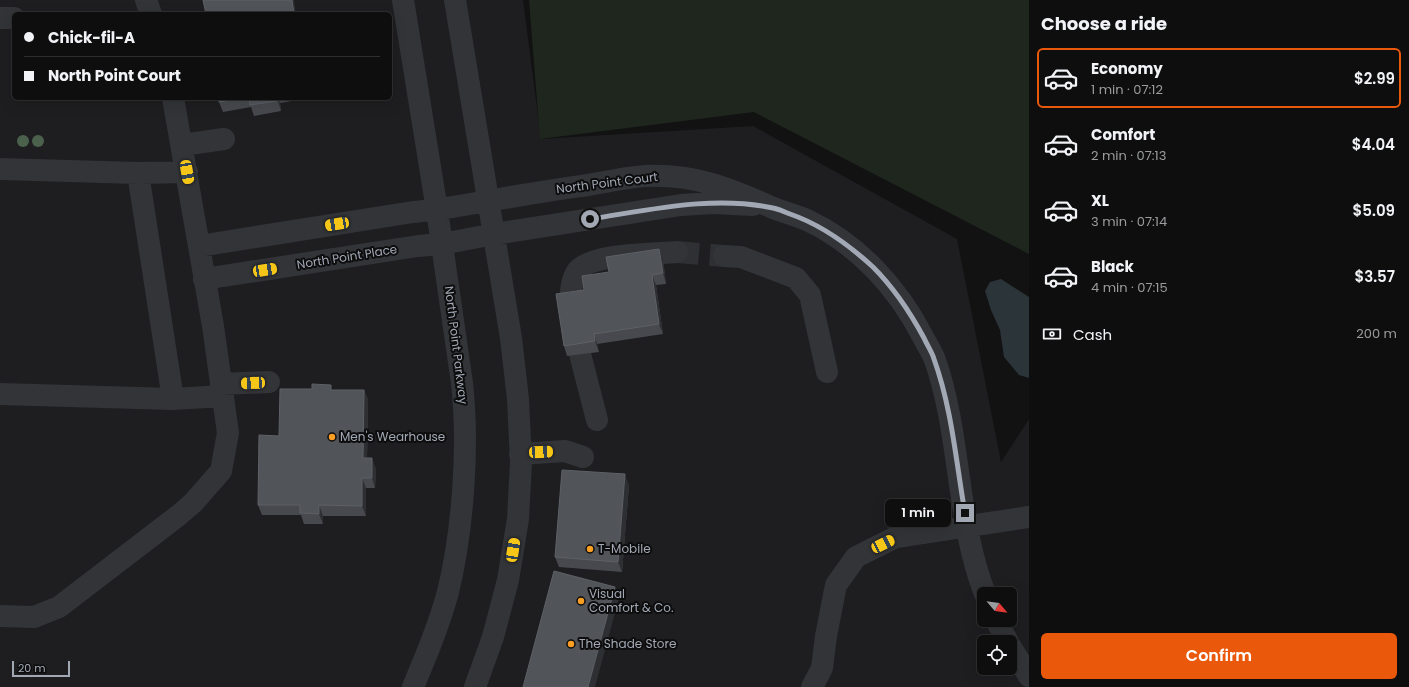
<!DOCTYPE html>
<html lang="en">
<head>
<meta charset="utf-8">
<style>
	body { margin:0; font-family:Poppins,sans-serif; background:#1c1c1c; color:#f1f3f6; height:100vh; display:flex; flex-direction:column; font-size:15px; white-space:nowrap }
	* { box-sizing:border-box; margin:0 }
	p { font-size:13px; color:#9b9c9e }
	.icon { flex:none; width:22px; height:22px; fill:none; stroke:currentColor; stroke-width:2; stroke-linecap:round; stroke-linejoin:round }
	.map { position:relative; flex:1; overflow:hidden }
	.sheet { display:flex; flex-direction:column; background:#0e0e0e; width:380px }
	.sheet>* { flex:none }
	.guide { position:absolute; left:12px; top:12px; width:380px; height:88px; border-radius:6px; box-shadow:0 4px 16px #0002,0 0 0 1px #2e2e2e; display:grid; align-content:center; height:88px; padding:0 12px; background:#0e0e0e }
	.needle { width:26px; rotate:119deg }
	.buttons { position:absolute; left:977px; top:587px; display:grid; gap:8px }
	.buttons a { display:grid; place-items:center; width:40px; height:40px; border-radius:6px; background:#0e0e0e; box-shadow:0 4px 16px #0002,0 0 0 1px #2e2e2e; font-size:20px }
	.scale { position:absolute; left:12px; bottom:10px; width:58px; box-sizing:border-box; padding-left:4px; border:2px solid #a2a9b5; border-top:0; font-size:11px; line-height:14px; white-space:nowrap; color:#a2a9b5; -webkit-text-stroke:3px #0d0d0e; paint-order:stroke }
	.end { position:absolute; width:18px; height:18px; margin:-9px; border:5px solid #a2a9b5; background:#111; box-shadow:0 0 0 2px #111 }
	.from { border-radius:50% }
	.bubble { position:absolute; height:28px; border-radius:6px; background:#0e0e0e; box-shadow:0 4px 16px #0002,0 0 0 1px #2e2e2e; font-size:13px; font-weight:600; line-height:28px; text-align:center }
	.car { position:absolute; width:12px; height:24px; margin:-12px -6px; border-radius:5px; box-shadow:0 0 3px 1px #0007; background:linear-gradient(#f5c518 24%,#345 0 40%,#f5c518 0 76%,#345 0 86%,#f5c518 0) }
	.guide b { display:flex; align-items:center; gap:14px; height:38px; font-size:15px }
	.guide b+b { border-top:1px solid #2e2e2e }
	.guide i { width:10px; height:10px; background:#f1f3f6 }
	ul { padding:0; list-style:none }
	li { display:flex; align-items:center; gap:12px; height:60px; margin:0 8px 6px; padding:0 4px; border:2px solid transparent; border-radius:6px }
	li div { flex:1 }
	li b { display:block; font-size:15px }
	li em { font-style:normal; font-weight:600 }
	li.current { border-color:#ea580c }
	li>.icon { width:36px; height:36px; stroke-width:1.5 }
	h2 { padding:0 12px; font-size:18px; line-height:48px }
	.pay { display:flex; align-items:center; gap:10px; height:44px; padding:0 12px; font-size:15px }
	.pay p { margin-inline-start:auto }
	.button { display:flex; gap:8px; margin-top:auto; padding:8px 12px }
	.button a { flex:1; height:46px; border-radius:6px; background:#ea580c; color:#fff; font-size:16px; font-weight:600; line-height:46px; text-align:center }
	main { display:flex; flex:1; min-height:0 }
	.map>svg:first-child { display:block }
	.built { fill:#1e1e20; fill-rule:evenodd }
	.green { fill:#1e261e }
	.water { fill:#2a3439 }
	.lines { fill:none; stroke-linecap:round; stroke-linejoin:round }
	.minor-tunnel { stroke:#2f3033; stroke-width:22; stroke-dasharray:22 11; stroke-linecap:butt }
	.minor { stroke:#323438; stroke-width:22 }
	.tree { fill:#4b614b }
	.wall { fill:#47494e }
	.shaded-wall { fill:#2e2f32 }
	.building { fill:#515459; stroke:#5d6167 }
	.route { stroke:#a2a9b5; stroke-width:5 }
	.poi-dot { fill:#fa9f23; stroke:#0d0d0e; stroke-width:1.5 }
	.labels { text-anchor:middle; stroke-width:4; stroke-linejoin:round; paint-order:stroke }
	.street-label { font-size:12px; fill:#a2a9b5; stroke:#0d0d0e }
	.poi-label { font-size:12px; fill:#a2a9b5; stroke:#0d0d0e; text-anchor:start }
</style>
</head>
<body>
<main>
<div class="map">
<svg width="1029" height="687" viewBox="0 0 1029 687">
	<rect width="100%" height="100%" fill="#121213"/>
	<path class="built" d="M0,0h523l18,139 212,-13 204,113 44,223 28,-43v268h-1029zM14,14h376v84h-376zM984,594h26v26h-26zM984,642h26v26h-26z"/>
	<path class="green" d="M529,0h500v254l-275,-142 -214,27z"/>
	<path class="water" d="M1001,279l28,18v81l-10,-3 -15,-18 -4,-27 -9,-20 -6,-19 5,-9z"/>
	<g class="lines">
		<path class="minor-tunnel" d="M677,252l47,4"/>
		<path class="minor" d="M146,0l5,14
			M403,0l34,210 25,173c7,64 1,147 -14,209 -9,33 -22,64 -35,95
			M455,0l56,338 7,61 3,63 -3,57 -10,61 -15,57 -18,50
			M0,18h14
			M182,145l42,-6
			M0,169l138,4 49,-1
			M138,173l35,226
			M199,246l214,-34c26,-2 50,-7 75,-11 33,-6 67,-11 100,-16 19,-3 39,-8 58,-9 48,-2 83,12 125,31 12,5 24,8 36,13 51,24 91,68 116,117 4,8 9,15 12,23 26,75 21,159 50,234
			M724,256l17,1 55,21 14,17 17,77
			M204,279l214,-33 24,-2 52,-10 187,-29 32,-2 40,2
			M570,301c1,-9 1,-20 6,-28 11,-20 79,-19 101,-21
			M580,354l17,66
			M221,384l48,-2
			M0,394l173,5 50,-3
			M520,454l45,-3 18,6
			M0,616l34,1 25,-10 120,-92 14,-12 28,-32 7,-38 -15,-107 -40,-228
			M996,620l12,22
			M1010,646l19,30
			M812,687l10,-19 4,-32 10,-51 20,-28 40,-20 133,-20"/>
	</g>
	<g class="tree">
		<circle cx="23" cy="141" r="6"/>
		<circle cx="38" cy="141" r="6"/>
	</g>
	<path class="wall" d="M219,98h90l-29,5 1,8 -27,5 -3,-9 -28,5 -4,-10z
		M659,249l4,10 3,25 -10,1 7,49 -66,10 2,8 -32,4 -3,-10 20,-56 25,-18z
		M333,390h31l4,10 -1,58 9,11 -1,19h-9v28h-43v8h-19l-3,-9h-39l-4,-10 21,-69z
		M629,485l-7,87 -63,-5 -4,-10z"/>
	<path class="shaded-wall" d="M292,0h2l2,14h-2z
		M277,98h1l2,5 1,8z
		M659,249l4,10 3,25 -3,-11z
		M652,275l4,10 7,49 -4,-10z
		M594,334l3,10 2,8 -4,-11z
		M364,390l4,10 -1,69 -4,-11z
		M372,458l4,11 -1,19 -3,-10z
		M625,474l4,11 -7,87 -4,-10z
		M362,478l4,10v28l-4,-10z
		M319,505l4,11v8l-4,-10z
		M615,587l4,11 -24,89h-7z"/>
	<path class="building" d="M203,0h89l2,14h-88z
		M219,98h22l-22,4z
		M249,98h28v3l-27,4z
		M659,249l4,24 -11,2 7,49 -65,10 1,7 -31,5 -8,-52 28,-4 -2,-14 27,-4 -3,-15z
		M312,384l19,1v5h33l-1,68h9v20h-10v28l-43,-1v9l-19,-1v-8h-42l1,-70 20,1 1,-47h32z
		M562,470l63,4 -7,88 -63,-5z
		M554,571l61,16 -27,100h-65z"/>
	<g class="lines">
		<path class="route" d="M590,219c60,-9 123,-24 183,-11 6,1 11,4 17,6 32,11 58,30 83,53 21,21 37,45 51,71 3,7 8,14 10,21 18,50 22,103 31,154"/>
	</g>
	<g class="poi-dot">
		<circle cx="332" cy="437" r="4"/>
		<circle cx="590" cy="549" r="4"/>
		<circle cx="581" cy="601" r="4"/>
		<circle cx="571" cy="644" r="4"/>
	</g>
	<g class="labels">
		<g class="street-label">
			<text transform="translate(607 183) rotate(-7)" y="4">North Point Court</text>
			<text transform="translate(347 257) rotate(-9)" y="4">North Point Place</text>
			<text transform="translate(456 345) rotate(83)" y="4">North Point Parkway</text>
		</g>
		<g class="poi-label">
			<text x="340" y="441">Men's Wearhouse</text>
			<text x="598" y="553">T-Mobile</text>
			<text x="589" y="598">Visual<tspan x="589" dy="14">Comfort &amp; Co.</tspan></text>
			<text x="579" y="648">The Shade Store</text>
		</g>
	</g>
</svg>
<div class="buttons">
<a><svg class="needle" viewBox="-14 -14 28 28"><path d="M0-13l5 13h-10z" fill="#e53935"/><path d="M0 13l5-13h-10z" fill="#9b9c9e"/></svg></a>
<a><svg class="icon" aria-label="locate" viewBox="0 0 24 24"><circle cx="12" cy="12" r="6"/><path d="M12 2v4M12 18v4M2 12h4M18 12h4"/></svg></a>
</div>
<div class="scale">20 m</div>
<i class="end from" style="left:590px;top:219px"></i>
<i class="end" style="left:965px;top:513px"></i>
<div class="bubble" style="left:885px;top:499px;width:66px">1 min</div>
<i class="car" style="left:187px;top:172px;rotate:170deg"></i>
<i class="car" style="left:337px;top:224px;rotate:261deg"></i>
<i class="car" style="left:265px;top:270px;rotate:81deg"></i>
<i class="car" style="left:253px;top:383px;rotate:267deg"></i>
<i class="car" style="left:541px;top:452px;rotate:87deg"></i>
<i class="car" style="left:883px;top:544px;rotate:64deg"></i>
<i class="car" style="left:513px;top:550px;rotate:9deg"></i>
<div class="guide">
<b><i class="from"></i>Chick-fil-A</b>
<b><i></i>North Point Court</b>
</div>
</div>
<section class="sheet">
<h2>Choose a ride</h2>
<ul>
<li class="current"><svg class="icon" aria-label="car" viewBox="0 0 24 24"><path d="M5 17H2v-5l4-1 3-4h7l3 4 3 1v5h-3M9 17h6M6 11h13"/><circle cx="7" cy="17" r="2"/><circle cx="17" cy="17" r="2"/></svg><div><b>Economy</b><p>1 min · 07:12</p></div><em>$2.99</em></li>
<li><svg class="icon" aria-label="car" viewBox="0 0 24 24"><path d="M5 17H2v-5l4-1 3-4h7l3 4 3 1v5h-3M9 17h6M6 11h13"/><circle cx="7" cy="17" r="2"/><circle cx="17" cy="17" r="2"/></svg><div><b>Comfort</b><p>2 min · 07:13</p></div><em>$4.04</em></li>
<li><svg class="icon" aria-label="car" viewBox="0 0 24 24"><path d="M5 17H2v-5l4-1 3-4h7l3 4 3 1v5h-3M9 17h6M6 11h13"/><circle cx="7" cy="17" r="2"/><circle cx="17" cy="17" r="2"/></svg><div><b>XL</b><p>3 min · 07:14</p></div><em>$5.09</em></li>
<li><svg class="icon" aria-label="car" viewBox="0 0 24 24"><path d="M5 17H2v-5l4-1 3-4h7l3 4 3 1v5h-3M9 17h6M6 11h13"/><circle cx="7" cy="17" r="2"/><circle cx="17" cy="17" r="2"/></svg><div><b>Black</b><p>4 min · 07:15</p></div><em>$3.57</em></li>
</ul>
<div class="pay"><svg class="icon" aria-label="cash" viewBox="0 0 24 24"><path d="M3 7h18v10H3z"/><circle cx="12" cy="12" r="2"/></svg>Cash<p>200 m</p></div>
<div class="button"><a>Confirm</a></div>
</section>
</main>
</body>
</html>
